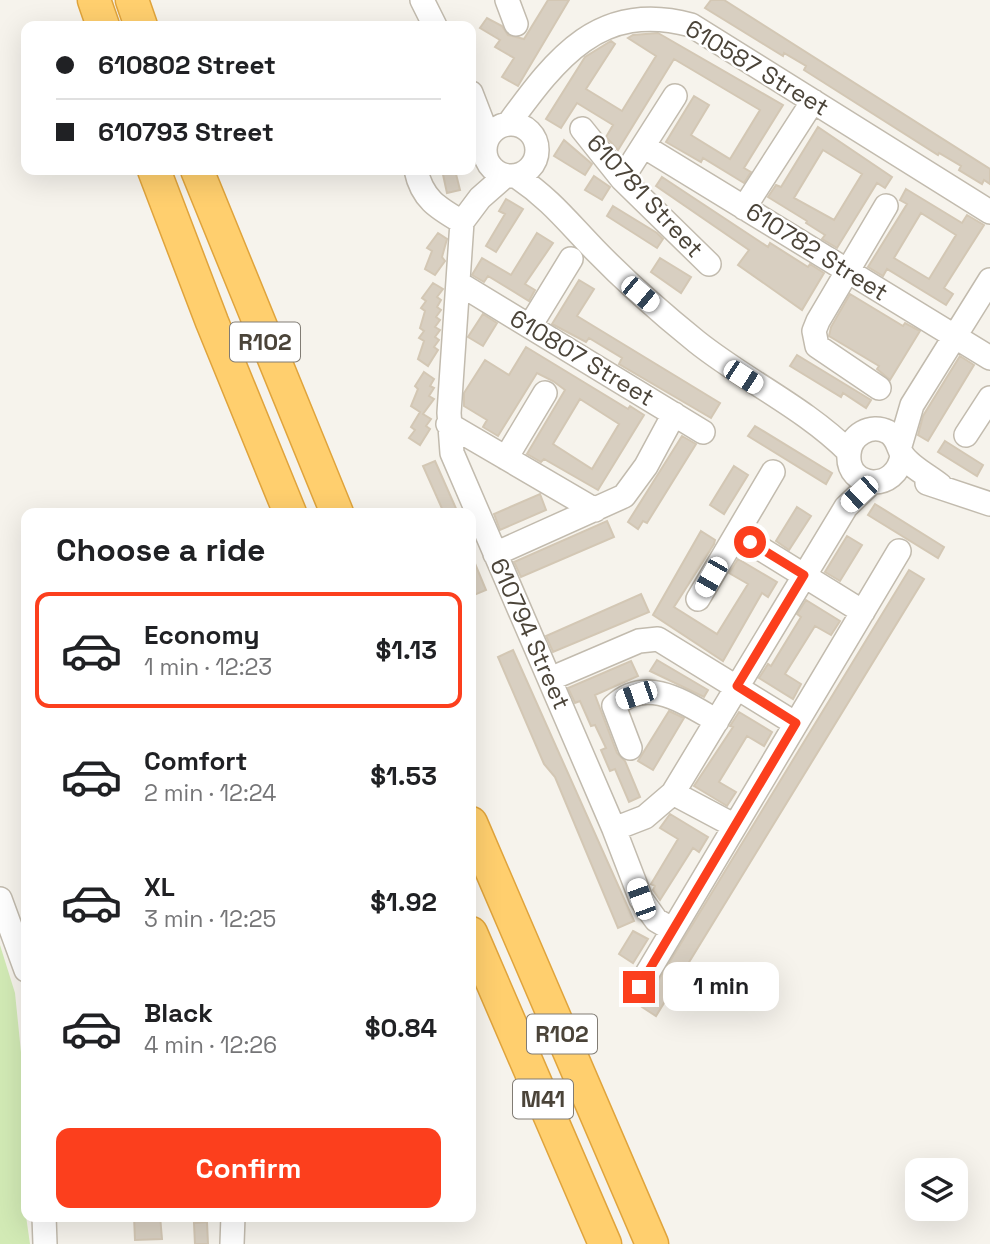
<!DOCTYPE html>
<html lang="en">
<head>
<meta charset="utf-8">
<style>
	body { margin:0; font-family:"Space Grotesk",sans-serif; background:#f6f6f6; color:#202124; height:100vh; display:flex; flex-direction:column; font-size:26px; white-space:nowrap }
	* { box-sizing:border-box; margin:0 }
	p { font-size:23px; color:#757577 }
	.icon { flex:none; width:38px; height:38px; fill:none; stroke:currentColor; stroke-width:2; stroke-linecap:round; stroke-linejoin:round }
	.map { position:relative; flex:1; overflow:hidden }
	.drawer { position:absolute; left:21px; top:508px; width:455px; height:714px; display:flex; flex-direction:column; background:#fff; border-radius:14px; box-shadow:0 7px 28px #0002 }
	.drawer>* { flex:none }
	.hud { position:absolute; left:21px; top:21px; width:455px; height:154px; border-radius:14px; box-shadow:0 7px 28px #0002; display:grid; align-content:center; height:154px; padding:0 35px; background:#fff }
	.tools { position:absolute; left:905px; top:1158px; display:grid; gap:14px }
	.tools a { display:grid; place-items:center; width:63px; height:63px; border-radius:14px; background:#fff; box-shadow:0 7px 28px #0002; font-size:35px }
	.end { position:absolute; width:32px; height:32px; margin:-16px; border:9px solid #fc3f1d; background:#fff; box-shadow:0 0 0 4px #fff }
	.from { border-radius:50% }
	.bubble { position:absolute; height:49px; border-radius:14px; background:#fff; box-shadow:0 7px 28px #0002; font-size:23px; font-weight:600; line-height:49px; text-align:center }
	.car { position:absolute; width:21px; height:42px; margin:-21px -10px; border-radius:9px; box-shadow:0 0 5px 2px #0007; background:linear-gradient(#fff 24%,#345 0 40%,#fff 0 76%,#345 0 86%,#fff 0) }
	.hud b { display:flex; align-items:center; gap:24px; height:66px; font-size:26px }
	.hud b+b { border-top:2px solid #e0e0e0 }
	.hud i { width:18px; height:18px; background:#202124 }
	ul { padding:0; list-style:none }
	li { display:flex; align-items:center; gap:21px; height:116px; margin:0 14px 10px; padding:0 21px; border:4px solid transparent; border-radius:14px }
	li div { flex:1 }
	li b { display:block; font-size:26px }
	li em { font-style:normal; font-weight:600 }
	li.active { border-color:#fc3f1d }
	li>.icon { width:63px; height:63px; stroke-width:1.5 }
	h2 { padding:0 35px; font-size:32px; line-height:84px }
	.action { display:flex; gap:14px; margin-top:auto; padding:14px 35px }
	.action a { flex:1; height:80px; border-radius:14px; background:#fc3f1d; color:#fff; font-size:28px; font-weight:600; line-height:80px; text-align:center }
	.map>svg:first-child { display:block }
	.green { fill:#d2eab5 }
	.building { fill:#d8cfc1; stroke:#d3c7b4; stroke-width:2; fill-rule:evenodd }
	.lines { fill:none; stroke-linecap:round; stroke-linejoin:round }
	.minor-casing { stroke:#c2bbae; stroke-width:26 }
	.highway-casing { stroke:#e0a43c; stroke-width:35 }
	.minor { stroke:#fff; stroke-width:23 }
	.highway { stroke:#ffcf6e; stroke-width:32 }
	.route { stroke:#fc3f1d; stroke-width:9 }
	.labels { text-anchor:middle; stroke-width:5; stroke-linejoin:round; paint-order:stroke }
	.shield { fill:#fff; stroke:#817c74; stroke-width:2 }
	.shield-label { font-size:23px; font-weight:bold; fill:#4b4439 }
	.street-label { font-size:24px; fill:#4b4439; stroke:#fff }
</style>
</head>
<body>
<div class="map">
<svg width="990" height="1244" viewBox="0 0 990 1244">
	<rect width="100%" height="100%" fill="#f6f3ec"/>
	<path class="green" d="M0,945l15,48 8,79 3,144 4,28h-30z"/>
	<path class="building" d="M548,0h21l-51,86 -16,-9 12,-19 -19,-11 5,-7 -20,-12 7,-10 15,8 6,9 16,4z
		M711,0h13l266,169v15l-6,-4 -2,4 -23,-14 2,-4 -22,-13 -1,2 -134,-85 2,-4 -22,-13 -1,3 -78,-48z
		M658,33l125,72 -39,63 7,4 -7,11 -41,-25 -2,4 -35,-20 28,-46 15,9 -18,30 39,24 30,-49 -86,-51 -56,91 -12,-13 7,-12 -36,-22 -16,25 -15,-9 39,-62 26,-16 4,3 -29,45 36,22 34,-55 -28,-18 5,-3z
		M818,127l74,50 -7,11 -8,-5 -40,65 -15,-9 3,-4 -19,-12 1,-2 -39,-24 8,-12 5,2zM823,150l39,24 -28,46 -40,-22z
		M564,140l28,24 -7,11 -31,-19z
		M442,170h13l5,20 -13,3z
		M594,176l16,11 -8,13 -17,-10z
		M662,177l106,70 2,-4 38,24 2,-3 14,9 -22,37 -64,-45 11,-15 -93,-64z
		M906,189l56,34 5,-8 17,10 -40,63 9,6 -7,11 -59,-36 -4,7 -15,-9 39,-63 -7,-4zM921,213l35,22 -27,44 -35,-21z
		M506,199l17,10 -27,43 -10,-6 19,-32 -6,-3z
		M613,206l44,27 6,6 -6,9 -50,-32z
		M438,233l9,6 -5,18 3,4 -10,14 -10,-6 7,-18 -5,-3z
		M537,233l16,10 -28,41 10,6 -6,11 -41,-25 -4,6 -12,-7 10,-17 29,17z
		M660,258l31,19 -10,16 -30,-21z
		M579,280l15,9 -17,27 143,87 -9,15 -92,-54 3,-6 -33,-20 -3,4 -34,-18z
		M433,283l10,6 -6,8 4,3 -4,7 4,3 -5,7 4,3 -5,7 5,3 -5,7 4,3 -5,7 4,3 -10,16 -10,-7 6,-18 -5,-3 5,-7 -4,-3 5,-17 -4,-3 5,-7 -4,-3z
		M850,294l53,32 2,-3 15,8 -30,49 -13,-11 2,-3 -50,-30 2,-9z
		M483,314l14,9 -14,23 -15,-9z
		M526,347l102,62 2,-3 14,9 -46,75 -54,-31 -3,3 -14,-8 38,-64 -12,-9 -16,-8 -39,63 -15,-9 4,-7 -23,-14v-13l21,-33 24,15zM580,399l39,25 -27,45 -39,-25z
		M797,355l74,45 -5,8 -23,-15 -2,4 -51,-31z
		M960,356l14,9 -46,76 -10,-6 5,-19z
		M424,372l10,7 -4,7 4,2 -5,8 5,3 -11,15 8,5 -5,7 4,3 -10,16 -11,-7 6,-8 -4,-3 9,-15 -9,-6 7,-17 -3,-3z
		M755,426l77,47 -6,11 -78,-48z
		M682,436l14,8 -49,79 -4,-2 -5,8 -10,-7z
		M945,441l38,24 -6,11 -39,-24z
		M435,461l23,52h-14l-21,-47z
		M734,466l14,9 -24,39 -14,-9z
		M540,494l6,16 -46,20 -6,-16z
		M875,504l69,43 -6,11 -70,-43z
		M797,507l14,9 -22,34 -13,-9z
		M607,521l7,16 -93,40 -7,-15z
		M701,531l14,9 -1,4 -40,63 43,27 31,-50 -19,-11 9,-14 39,23 -9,15 -6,-4 -39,68 -70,-46z
		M847,536l15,9 -22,36 -15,-9z
		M471,554l15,36 -12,5 -3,-8z
		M909,570l15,9 -268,437 -14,-9z
		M641,594l8,18 -96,40 -7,-16z
		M806,600l34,21 -9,14 -16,-9 -30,48 16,10 -8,15 -34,-21 9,-14 3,2 30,-49 -4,-3z
		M513,650l121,271 -16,7 -63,-151 -11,-13 -46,-107z
		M657,660l51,30 -4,7 -54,-26z
		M631,661l7,15 -43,19 22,58 8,8 15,36 -11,5 -14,-33 -5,2 -9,-21 5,-2 -11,-23 -4,1 -11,-25 -5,2 -7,-15z
		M669,711l15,7 -31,52 -15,-9z
		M739,712l33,20 -8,14 -17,-10 -28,46 17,10 -9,14 -33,-20 39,-59 -3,-1z
		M670,814l38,23 -9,15 -6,-4 -33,52 -7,-10 2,-4 -4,-2 27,-45 -18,-11z
		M633,931l15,8 -15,24 -14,-9z
		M134,1216h26l2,23 -27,1z
		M207,1222l1,22h-13l-1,-21z"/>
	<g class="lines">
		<g class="minor-casing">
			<path id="minor" d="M422,0l13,26
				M507,0l9,24
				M471,93l17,44
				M509,123c47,-64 90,-123 182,-98l299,187
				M485 150a26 26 0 1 1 52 0a26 26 0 1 1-52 0Z
				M582,129l40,50 87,85
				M645,147l345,211
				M416,170c6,29 22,38 46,52
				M505,176l-25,22 -18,24 -13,191 3,40 162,376 27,70 15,21 17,10
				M516,176c34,23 50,44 78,73 32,33 67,64 103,93 49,39 108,66 152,110
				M622,179l53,-83
				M744,208l69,-107
				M460,284l243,148
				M530,326l41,-67
				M879,388l-62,-42 -3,-15 4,-10 68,-115
				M448,424l147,86
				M966,435l24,-37
				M900,446l12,-41 78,-125
				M902,455c-5,38 -56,34 -53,-1 1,-19 22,-31 39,-22 10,6 9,14 14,22 7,12 27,22 38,31
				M506,458l39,-65
				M927,483l63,21
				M737,534l126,78
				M495,554l129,-58 22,-30 28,-52
				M698,599l75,-127
				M550,679l89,-38 19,-2 138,85
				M630,748l-16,-42c33,-31 71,-3 103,15
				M673,793l62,33
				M614,829l31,-12 28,-24 173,-286 26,-25
				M0,899l26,71
				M639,987l260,-436
				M44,1216l1,28
				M232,1244l1,-28"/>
		</g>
		<g class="highway-casing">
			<path id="highway" d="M94,0l9,26
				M132,0l9,26
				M154,170l58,152 78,191
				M197,170l140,343
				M471,823l181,421
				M471,933l134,311"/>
		</g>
		<use href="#minor" class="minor"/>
		<use href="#highway" class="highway"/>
	</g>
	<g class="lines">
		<path class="route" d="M639,987l157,-264 -59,-37 67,-111 -54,-33"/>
	</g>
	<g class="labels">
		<g class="shield">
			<rect x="230" y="322.5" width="70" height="39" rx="5"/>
			<rect x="527" y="1014.5" width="70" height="39" rx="5"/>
			<rect x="513" y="1079.5" width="60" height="39" rx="5"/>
		</g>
		<g class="shield-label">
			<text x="265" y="350">R102</text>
			<text x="562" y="1042">R102</text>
			<text x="543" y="1107">M41</text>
		</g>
		<g class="street-label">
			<text transform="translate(757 68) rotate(31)" y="8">610587 Street</text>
			<text transform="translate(645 196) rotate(47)" y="8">610781 Street</text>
			<text transform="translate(817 252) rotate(32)" y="8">610782 Street</text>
			<text transform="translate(582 358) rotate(31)" y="8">610807 Street</text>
			<text transform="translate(530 634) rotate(66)" y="8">610794 Street</text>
		</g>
	</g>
</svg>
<div class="tools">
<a><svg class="icon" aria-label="layers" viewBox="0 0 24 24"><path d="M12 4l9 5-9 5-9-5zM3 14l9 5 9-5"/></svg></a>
</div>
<i class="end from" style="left:750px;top:542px"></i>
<i class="end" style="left:639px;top:987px"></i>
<div class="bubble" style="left:663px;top:962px;width:116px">1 min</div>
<i class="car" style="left:640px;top:294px;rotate:130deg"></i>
<i class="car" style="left:743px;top:377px;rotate:123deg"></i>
<i class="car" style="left:859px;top:494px;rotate:227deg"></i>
<i class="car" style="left:711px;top:577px;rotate:210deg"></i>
<i class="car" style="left:636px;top:695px;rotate:251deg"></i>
<i class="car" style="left:641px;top:899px;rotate:340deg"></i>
<div class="hud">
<b><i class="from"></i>610802 Street</b>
<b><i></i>610793 Street</b>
</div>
<section class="drawer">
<h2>Choose a ride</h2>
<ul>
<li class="active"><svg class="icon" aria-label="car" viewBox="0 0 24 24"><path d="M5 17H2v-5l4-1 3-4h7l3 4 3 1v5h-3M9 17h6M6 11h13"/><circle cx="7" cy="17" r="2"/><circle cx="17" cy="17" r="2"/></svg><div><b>Economy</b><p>1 min · 12:23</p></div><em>$1.13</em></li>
<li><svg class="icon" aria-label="car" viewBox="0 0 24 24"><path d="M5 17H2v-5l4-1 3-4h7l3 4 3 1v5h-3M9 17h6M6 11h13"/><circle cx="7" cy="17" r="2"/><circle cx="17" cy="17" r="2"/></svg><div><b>Comfort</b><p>2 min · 12:24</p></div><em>$1.53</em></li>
<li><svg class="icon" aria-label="car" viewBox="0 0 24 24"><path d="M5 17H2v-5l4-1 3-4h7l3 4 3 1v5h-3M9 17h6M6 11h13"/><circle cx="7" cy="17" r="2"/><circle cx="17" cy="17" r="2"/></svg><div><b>XL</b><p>3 min · 12:25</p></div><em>$1.92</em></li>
<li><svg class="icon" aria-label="car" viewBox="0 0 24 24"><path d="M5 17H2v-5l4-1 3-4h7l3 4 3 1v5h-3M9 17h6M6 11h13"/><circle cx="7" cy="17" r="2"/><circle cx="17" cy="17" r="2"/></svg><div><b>Black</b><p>4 min · 12:26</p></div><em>$0.84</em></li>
</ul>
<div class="action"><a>Confirm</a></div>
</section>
</div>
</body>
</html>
